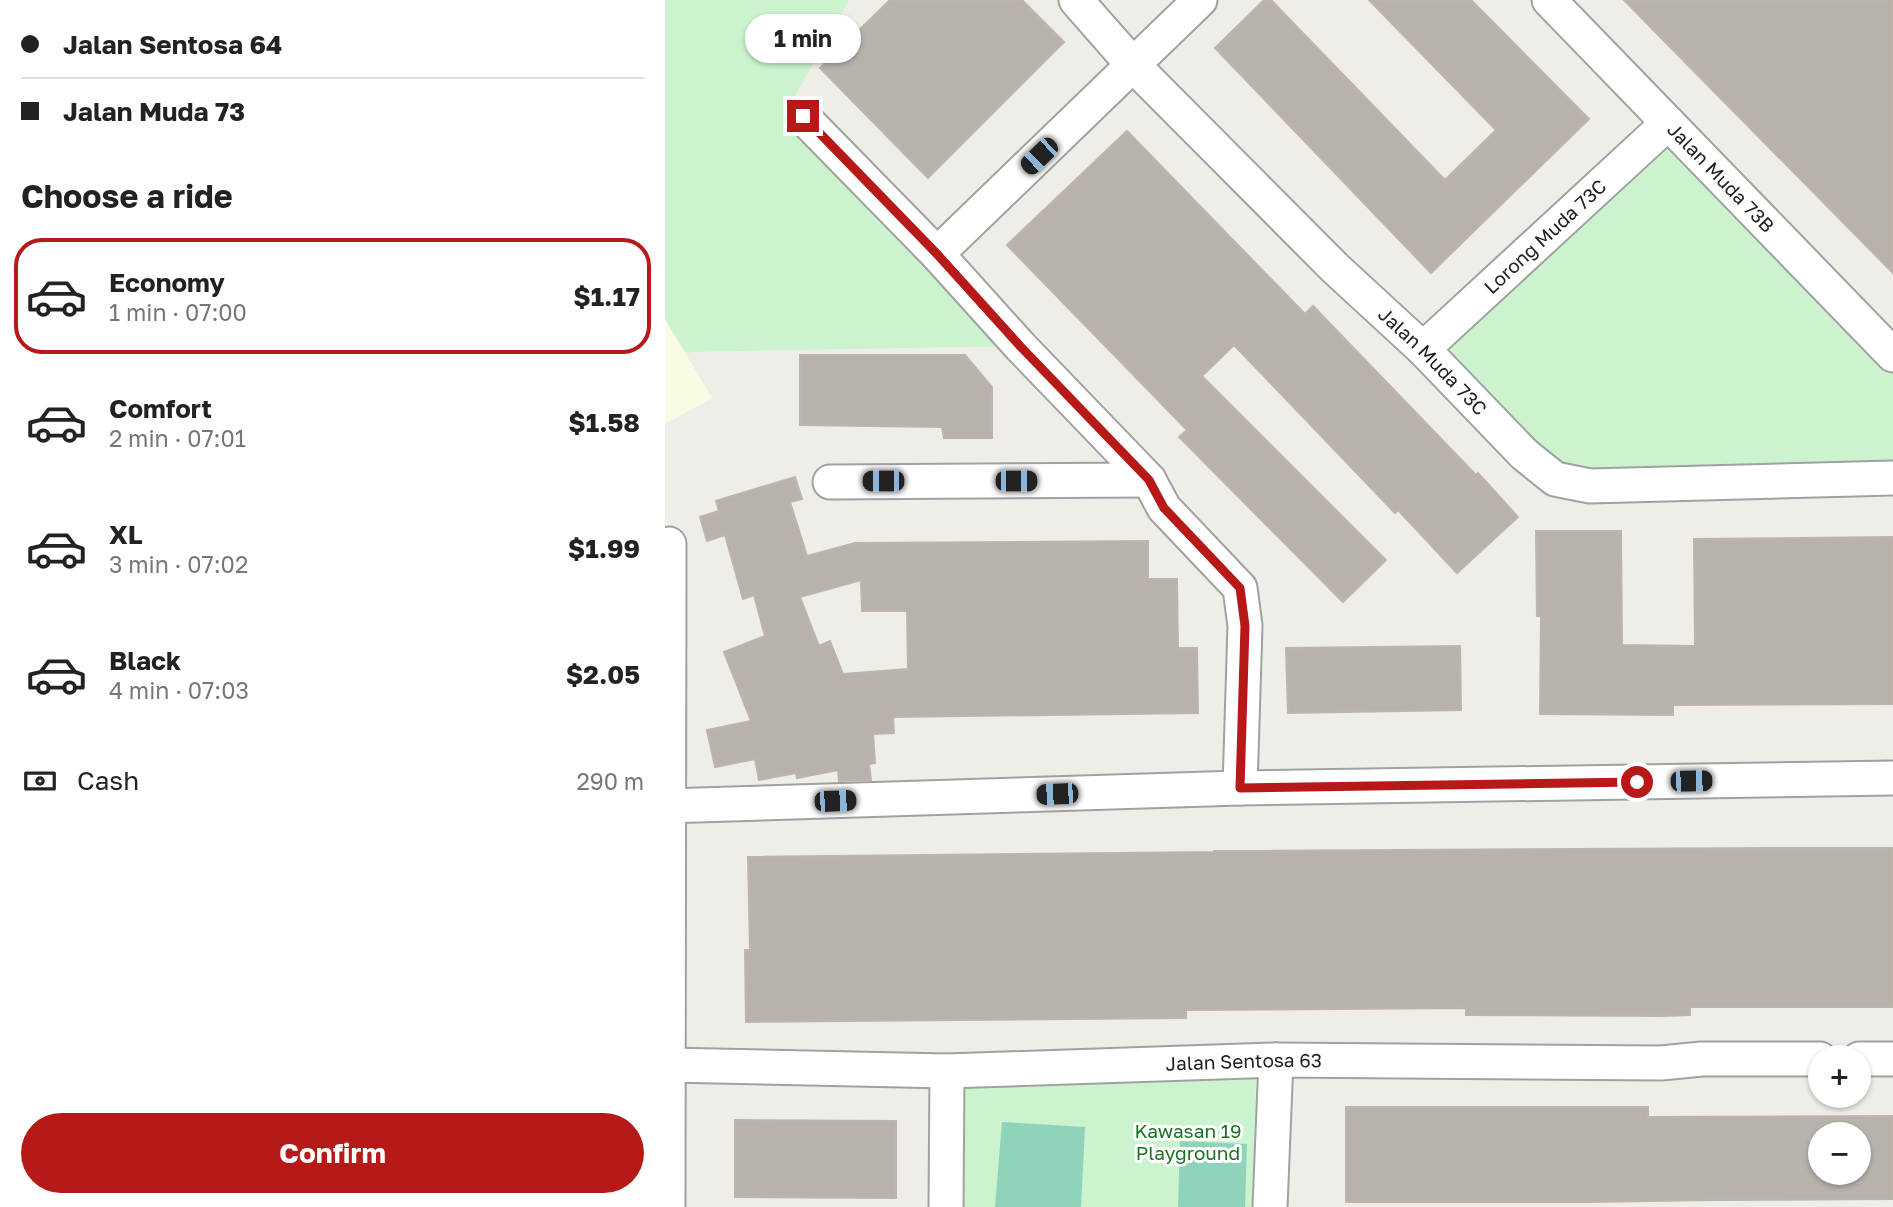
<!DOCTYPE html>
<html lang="en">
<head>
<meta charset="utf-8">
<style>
	body { margin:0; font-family:"Golos Text",sans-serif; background:#f2f2f2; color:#222; height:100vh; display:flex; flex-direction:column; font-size:26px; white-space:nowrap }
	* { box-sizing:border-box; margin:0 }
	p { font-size:23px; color:#767676 }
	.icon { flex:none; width:38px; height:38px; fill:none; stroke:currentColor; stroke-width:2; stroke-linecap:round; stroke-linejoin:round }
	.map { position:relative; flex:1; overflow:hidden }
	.panel { display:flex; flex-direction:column; background:#fff; width:665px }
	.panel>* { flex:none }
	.top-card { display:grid; align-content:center; height:154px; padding:0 21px; background:#fff }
	.fabs { position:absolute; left:1143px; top:1045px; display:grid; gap:14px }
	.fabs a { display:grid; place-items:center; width:63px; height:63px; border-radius:50%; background:#fff; box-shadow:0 2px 5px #0004; font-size:35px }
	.end { position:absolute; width:32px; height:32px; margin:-16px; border:9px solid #b71918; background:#fff; box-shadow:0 0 0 4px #fff }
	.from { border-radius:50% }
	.bubble { position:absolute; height:49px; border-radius:24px; background:#fff; box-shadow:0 2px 5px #0004; font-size:23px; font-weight:700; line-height:49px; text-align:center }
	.car { position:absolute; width:21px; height:42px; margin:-21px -10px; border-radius:9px; box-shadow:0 0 5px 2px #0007; background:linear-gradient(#222 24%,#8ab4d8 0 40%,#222 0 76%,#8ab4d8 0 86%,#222 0) }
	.top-card b { display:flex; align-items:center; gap:24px; height:66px; font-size:26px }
	.top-card b+b { border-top:2px solid #e0e0e0 }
	.top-card i { width:18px; height:18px; background:#222 }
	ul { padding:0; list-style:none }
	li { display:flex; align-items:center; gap:21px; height:116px; margin:0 14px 10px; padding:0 7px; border:4px solid transparent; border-radius:28px }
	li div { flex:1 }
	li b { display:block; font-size:26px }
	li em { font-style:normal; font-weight:700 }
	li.on { border-color:#b71918 }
	li>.icon { width:63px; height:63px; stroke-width:1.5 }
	h2 { padding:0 21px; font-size:32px; line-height:84px }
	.pay { display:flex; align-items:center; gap:18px; height:77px; padding:0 21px; font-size:26px }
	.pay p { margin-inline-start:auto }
	.button { display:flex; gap:14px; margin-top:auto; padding:14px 21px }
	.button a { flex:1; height:80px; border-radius:42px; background:#b71918; color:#fff; font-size:28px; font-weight:700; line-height:80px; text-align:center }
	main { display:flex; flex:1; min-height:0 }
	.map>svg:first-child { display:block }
	.education { fill:#fbfbe4 }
	.park { fill:#caf3ce }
	.pitch { fill:#8fd4ba }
	.building { fill:#b8b2ad; stroke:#bfb4ab; stroke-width:2; fill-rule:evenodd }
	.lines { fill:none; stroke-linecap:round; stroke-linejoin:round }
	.minor-casing { stroke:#a1a1a1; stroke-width:37 }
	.minor { stroke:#fff; stroke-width:33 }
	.route { stroke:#b71918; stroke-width:9 }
	.labels { text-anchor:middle; stroke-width:6; stroke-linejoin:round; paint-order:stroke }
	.street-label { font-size:19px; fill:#202020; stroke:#fff }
	.park-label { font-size:19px; fill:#197221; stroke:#fff }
</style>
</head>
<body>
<main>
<section class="panel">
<div class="top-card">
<b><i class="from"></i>Jalan Sentosa 64</b>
<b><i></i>Jalan Muda 73</b>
</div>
<h2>Choose a ride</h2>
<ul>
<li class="on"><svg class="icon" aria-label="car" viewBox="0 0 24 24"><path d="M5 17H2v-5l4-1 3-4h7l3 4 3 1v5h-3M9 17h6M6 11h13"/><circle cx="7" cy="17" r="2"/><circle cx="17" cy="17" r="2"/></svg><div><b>Economy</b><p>1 min · 07:00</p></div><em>$1.17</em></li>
<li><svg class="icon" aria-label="car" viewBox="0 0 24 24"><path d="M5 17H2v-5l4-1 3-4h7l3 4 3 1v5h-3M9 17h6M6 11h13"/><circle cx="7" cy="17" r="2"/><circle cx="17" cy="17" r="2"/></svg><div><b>Comfort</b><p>2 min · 07:01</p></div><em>$1.58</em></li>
<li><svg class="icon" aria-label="car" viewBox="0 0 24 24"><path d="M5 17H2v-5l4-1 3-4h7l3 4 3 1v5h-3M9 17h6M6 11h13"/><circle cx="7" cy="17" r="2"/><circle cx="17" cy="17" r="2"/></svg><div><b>XL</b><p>3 min · 07:02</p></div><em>$1.99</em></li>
<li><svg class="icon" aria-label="car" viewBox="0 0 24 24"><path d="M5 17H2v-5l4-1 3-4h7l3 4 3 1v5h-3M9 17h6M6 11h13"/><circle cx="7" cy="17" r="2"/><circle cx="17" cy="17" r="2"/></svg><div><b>Black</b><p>4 min · 07:03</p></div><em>$2.05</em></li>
</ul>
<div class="pay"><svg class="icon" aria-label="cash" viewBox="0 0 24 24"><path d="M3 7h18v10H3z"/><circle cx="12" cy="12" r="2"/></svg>Cash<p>290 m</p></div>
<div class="button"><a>Confirm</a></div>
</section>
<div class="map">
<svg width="1228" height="1207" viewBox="0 0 1228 1207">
	<rect width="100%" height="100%" fill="#efede7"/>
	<path class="education" d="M0,319l47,79 -47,26z"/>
	<path class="park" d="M0,0h184l-62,110 231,236 -333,6 -20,-33z
		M1003,123l225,232v123l-338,1 -132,-130z
		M591,1075l-3,132h-300l-2,-120z"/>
	<path class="pitch" d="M337,1122l83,5 -4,80h-86z
		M515,1141l67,3 -2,63h-67z"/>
	<path class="building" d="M225,0h132l42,42 -136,136 -108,-110z
		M599,0h7l174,180 51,-50 -127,-130h102l118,119 -158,154 -216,-225z
		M959,0h269v273l-222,-225z
		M462,131l178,183 8,-8 163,169 2,-2 40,44 -61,56 -59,-63 -3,3 -161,-168 -32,31 184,184 -43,42 -164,-165 8,-7 -180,-185z
		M135,355h165l27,32v51h-48l-2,-11 -142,-2z
		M130,477l7,22 -12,3 17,54 48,-13 293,-2v38h29l1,69h19l1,65 -305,4 1,16 -21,1 2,29 -6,1 2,16 -32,1 -1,-11 -41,8 -1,-5 -37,7 -4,-21 -40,8 -8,-37 44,-9 -27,-69 41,-16 -11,-41 -11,4 -18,-64 -18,6 -7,-24 19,-6 -3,-10zM196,580l1,31h45l1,58 -65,5 -13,-33 -11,5 -19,-49z
		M871,531h85l1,114 73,1 -1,-107 199,-2v167l-220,1v10l-133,-1 1,-98h-4z
		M795,646l1,64 -173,3 -2,-65z
		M1107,848h121v159h-203v8l-28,1 -196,-1v-7l-280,2v8l-440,4 -1,-72h5l-2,-93 466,-5v-1z
		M681,1107h302v10l245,-1v83l-179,1 -125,2h-243zM1155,1134h39v38h-39z
		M70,1120l161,1v77l-161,-1z"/>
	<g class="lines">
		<g class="minor-casing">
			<g id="minor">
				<path id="s1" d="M411,0l57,65 202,203 88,81 101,105 31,25 35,7 303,-8"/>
				<path id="s2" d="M884,0l344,355"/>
				<path d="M137,116l135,138 83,92 129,134 15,28 76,80 5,38 -5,162"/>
				<path d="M272,254l263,-254"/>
				<path id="s3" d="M758,349l245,-226"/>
				<path d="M165,482l319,-2"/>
				<path d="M0,806l575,-18 653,-10"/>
				<path d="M1194,1059h34"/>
				<path id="s4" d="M3,1065l279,6 329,-11 385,3 41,-4h118"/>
				<path d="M3,1207l1,-663"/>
				<path d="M281,1207l1,-136"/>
				<path d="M605,1207l6,-147"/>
			</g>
		</g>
		<use href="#minor" class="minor"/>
	</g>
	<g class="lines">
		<path class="route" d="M138,116l134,138 83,92 129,134 15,28 76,80 5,38 -5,162 397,-6"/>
	</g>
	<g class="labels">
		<g class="street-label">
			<text dy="7" stroke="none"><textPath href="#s2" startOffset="247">Jalan Muda 73B</textPath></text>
			<text dy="7" stroke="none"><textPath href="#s3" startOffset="166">Lorong Muda 73C</textPath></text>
			<text dy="7" stroke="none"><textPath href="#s1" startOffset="508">Jalan Muda 73C</textPath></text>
			<text dy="7" stroke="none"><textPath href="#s4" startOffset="576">Jalan Sentosa 63</textPath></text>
		</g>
		<g class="park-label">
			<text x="523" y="1138">Kawasan 19<tspan x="523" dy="22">Playground</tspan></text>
		</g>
	</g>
</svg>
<div class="fabs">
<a>+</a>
<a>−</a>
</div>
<i class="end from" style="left:972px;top:782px"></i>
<i class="end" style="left:138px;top:116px"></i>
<div class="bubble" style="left:80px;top:14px;width:116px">1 min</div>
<i class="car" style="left:374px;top:156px;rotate:226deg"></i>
<i class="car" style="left:218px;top:481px;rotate:270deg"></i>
<i class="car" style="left:351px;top:481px;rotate:90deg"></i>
<i class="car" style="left:1026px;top:781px;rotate:89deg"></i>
<i class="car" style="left:392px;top:794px;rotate:268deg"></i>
<i class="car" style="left:170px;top:801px;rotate:88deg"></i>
</div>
</main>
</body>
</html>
